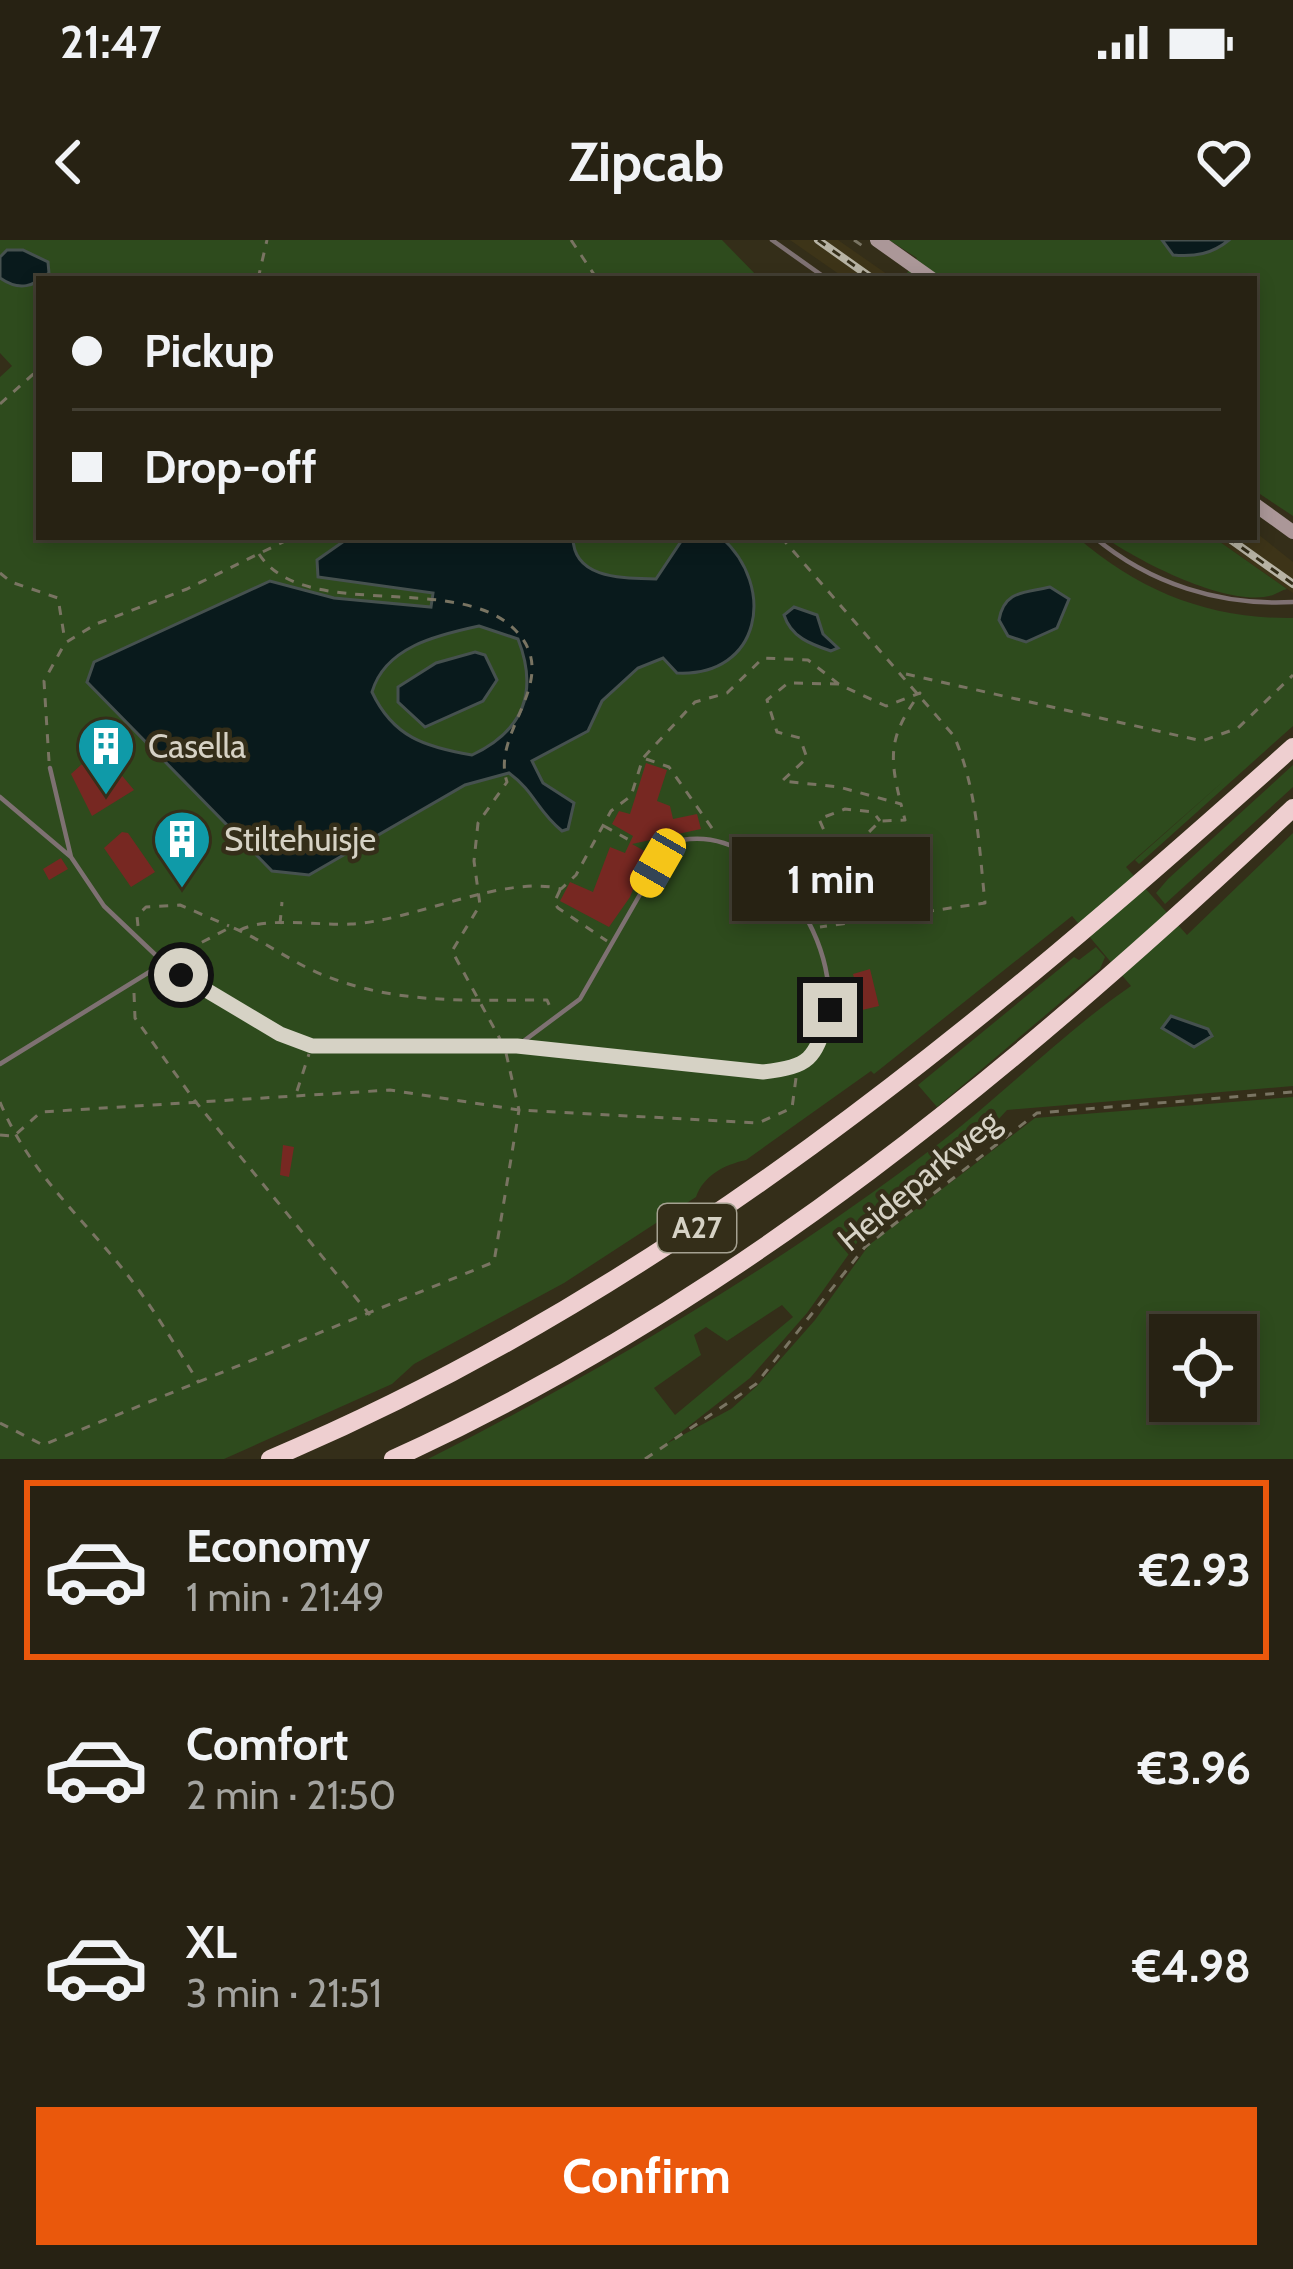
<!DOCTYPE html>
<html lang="en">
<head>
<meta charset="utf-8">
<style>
	body { margin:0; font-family:Cabin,sans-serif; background:#332f21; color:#f1f3f6; height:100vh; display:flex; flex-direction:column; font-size:45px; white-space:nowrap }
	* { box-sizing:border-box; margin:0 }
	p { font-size:39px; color:#a4a4a0 }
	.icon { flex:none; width:66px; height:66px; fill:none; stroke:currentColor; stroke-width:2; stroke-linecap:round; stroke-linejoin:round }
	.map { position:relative; height:1219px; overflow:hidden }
	.details { display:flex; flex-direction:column; background:#272213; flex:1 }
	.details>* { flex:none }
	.banner { position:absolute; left:36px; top:36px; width:1221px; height:264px; border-radius:0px; box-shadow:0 6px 18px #0003,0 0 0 3px #433f33; display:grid; align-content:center; height:264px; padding:0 36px; background:#272213 }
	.fabs { position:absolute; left:1149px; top:1074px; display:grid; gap:24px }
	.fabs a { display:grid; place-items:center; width:108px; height:108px; border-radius:0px; background:#272213; box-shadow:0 6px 18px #0003,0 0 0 3px #433f33; font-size:60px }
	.end { position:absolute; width:54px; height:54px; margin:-27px; border:15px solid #d6d2c5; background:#111; box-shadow:0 0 0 6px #111 }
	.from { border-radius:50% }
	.bubble { position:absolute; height:84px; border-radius:0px; background:#272213; box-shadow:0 6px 18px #0003,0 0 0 3px #433f33; font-size:39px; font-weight:700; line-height:84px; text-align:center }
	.car { position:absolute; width:36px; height:72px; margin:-36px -18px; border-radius:15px; box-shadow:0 0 9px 3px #0007; background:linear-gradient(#f5c518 24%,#345 0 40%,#f5c518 0 76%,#345 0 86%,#f5c518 0) }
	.banner b { display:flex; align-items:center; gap:42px; height:114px; font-size:45px }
	.banner b+b { border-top:3px solid #433f33 }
	.banner i { width:30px; height:30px; background:#f1f3f6 }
	ul { padding:21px 0 0; list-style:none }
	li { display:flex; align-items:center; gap:36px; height:180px; margin:0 24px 18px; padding:0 12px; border:6px solid transparent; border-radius:0px }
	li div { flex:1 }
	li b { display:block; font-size:45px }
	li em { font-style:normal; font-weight:700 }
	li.active { border-color:#ea580c }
	li>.icon { width:108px; height:108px; stroke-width:1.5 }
	.primary-button { display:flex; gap:24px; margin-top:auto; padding:24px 36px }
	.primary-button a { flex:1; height:138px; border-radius:0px; background:#ea580c; color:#fff; font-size:48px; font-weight:700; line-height:138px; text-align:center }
	.status { display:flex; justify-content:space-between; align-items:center; height:84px; padding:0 60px; background:#272213; direction:ltr }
	.status svg { height:33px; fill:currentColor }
	header { display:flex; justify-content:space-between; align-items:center; height:156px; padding:0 36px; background:#272213; font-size:54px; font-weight:700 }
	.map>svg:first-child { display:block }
	.built { fill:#3d3418 }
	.green { fill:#2e4b1d; fill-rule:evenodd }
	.water { fill:#091a1c; stroke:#46514f; stroke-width:3; fill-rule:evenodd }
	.building { fill:#772822 }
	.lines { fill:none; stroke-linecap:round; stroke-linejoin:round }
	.path { stroke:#797462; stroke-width:3; stroke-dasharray:9 9; stroke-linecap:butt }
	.service { stroke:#7e7172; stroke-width:4.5 }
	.secondary { stroke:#ab9798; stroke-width:14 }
	.motorway { stroke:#eecfd0; stroke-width:18 }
	.rail-casing { stroke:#b7b3a4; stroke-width:8 }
	.rail { stroke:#342e19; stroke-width:3; stroke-dasharray:9; stroke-linecap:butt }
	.route { stroke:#d6d2c5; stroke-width:15 }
	.labels { text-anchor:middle; stroke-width:9; stroke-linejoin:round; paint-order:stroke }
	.shield { fill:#342e19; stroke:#a5a191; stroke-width:3 }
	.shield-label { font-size:30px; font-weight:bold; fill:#d6d2c5 }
	.poi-label { font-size:33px; fill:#d6d2c5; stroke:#342e19; text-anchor:start }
	.street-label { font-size:33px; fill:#d6d2c5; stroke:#342e19 }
</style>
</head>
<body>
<div class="status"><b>21:47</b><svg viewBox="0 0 49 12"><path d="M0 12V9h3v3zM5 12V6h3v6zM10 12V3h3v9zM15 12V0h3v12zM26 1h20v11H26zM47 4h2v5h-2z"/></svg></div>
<header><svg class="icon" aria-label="back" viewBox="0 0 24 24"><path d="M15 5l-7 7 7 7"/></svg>Zipcab<svg class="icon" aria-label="heart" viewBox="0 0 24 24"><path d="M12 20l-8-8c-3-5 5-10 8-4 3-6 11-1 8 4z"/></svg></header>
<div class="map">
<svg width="1293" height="1219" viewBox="0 0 1293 1219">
	<rect width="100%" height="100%" fill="#342e19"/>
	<path class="built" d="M790,0h48l56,39h-48z
		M1254,291l39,31v31l-80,-56h41z"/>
	<path class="green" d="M0,0h722l38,39h-721v258h1038c63,55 133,82 216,81v108l-154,138 -4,-4 92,-82 -101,89 61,68 106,-102v253l-286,24 -58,63 -88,64 -54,76 -57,65 -84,66 65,-35 26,-23 58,-66 54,-75 166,-127 258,-21v362h-865c178,-90 354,-196 513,-317 64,-49 123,-110 190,-156l-59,-70 -198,158 -3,-3 -125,89c-22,5 -42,15 -50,37l-132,86 -150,81 -22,20 -168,75h-224v-1082l12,-11 -12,-13zM782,1065l11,12 -118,98 -21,-27 47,-33 -7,-20 12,-8 21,14zM1170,1095h66v66h-66z
		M889,0h404v276l-39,-26v-211h-351l14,-21z
		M1104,297h109l74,52c-5,1 -9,4 -14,6 -43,14 -135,-34 -169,-58z
		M1293,525v22l-128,117 -9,-11 12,-14z
		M1096,707l9,10 -5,12 -163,138 -19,-22 156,-128 5,3z"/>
	<path class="water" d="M1162,0h67c-17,14 -34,17 -56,15z
		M7,10h16l25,12 1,11c-15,13 -29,19 -49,5v-21z
		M573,297c0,43 52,41 83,42l28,-42h37c56,50 40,140 -44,136l-14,-15 -25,10 -36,33 -14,30 -56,30 11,22 31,20 -6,26 -6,2c-25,-20 -27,-39 -53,-58l-44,12 -156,90 -37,-4 -185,-189 7,-20 176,-81 64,17 97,9 2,-14 -115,-16 -1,-17 30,-21zM479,386l39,13c21,54 5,92 -46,116 -47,-8 -79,-18 -100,-63 13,-45 65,-57 107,-66z
		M1050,347l19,12 -12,29 -31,14 -18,-6 -9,-16c5,-30 26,-27 51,-33z
		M794,367l23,8 6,19 15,14 -7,3c-21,-7 -40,-14 -47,-36z
		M475,412l10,3 12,25 -14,21 -58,26 -27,-25v-15l38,-24z
		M1171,776l37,13 4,7 -18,11 -32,-19z"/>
	<path class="building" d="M104,514l30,36 -42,26 -21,-42 21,-19 3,5z
		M646,523l21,7 -10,31 13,5 3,13 24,-5 4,15 -69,15 16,9 -18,44 -21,30 -49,-26 10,-19 23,10 17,-45 15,6 8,-17 -21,-12 7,-13 11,3z
		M122,592l6,1 27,39 -24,15 -27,-39z
		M61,618l7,11 -19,11 -6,-11z
		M870,729l9,37 -17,4 -9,-36z
		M283,905l11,2 -5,30 -9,-2z"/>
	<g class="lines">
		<path class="path" d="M571,0l26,39
			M854,0l13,9
			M258,39l9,-39
			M0,164l39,-35
			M781,297l173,199c23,53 25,110 31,167l-165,24
			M259,314c46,71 203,15 259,79 43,49 -28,99 -11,149l-29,41 -4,38 6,44 -28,46 48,88
			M0,333l11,9 47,16 7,43
			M906,434l296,67 36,-13 55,-53
			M839,444l-51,-1 -21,17 10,32 23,6 7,20 -25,23 57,6 62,17 4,16 -25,1 -28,28 -22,-5 -11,-25 26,-10 28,3 7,9
			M646,519l23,8 45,64
			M49,521l-5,-80 21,-38 31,-19 91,-35 106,-52
			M604,586l27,15
			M654,598l7,13
			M560,650l-6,13 4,5 49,33
			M280,684l2,-22
			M138,686l-1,-10 9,-9 34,-2 49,21
			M240,690c28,-14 79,-4 111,-6 63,-3 153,-50 210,-35l15,-14 35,-64 20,-15 12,-38 52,-56 32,-9 36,-35 45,2 32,25 46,21 34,-13c-30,42 -32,60 -19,111
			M170,719l61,-32c32,13 60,35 92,48 75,30 146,25 224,25l4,9
			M134,753l1,25 60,83 175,214
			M297,851l12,-37
			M0,862c31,76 91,122 138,187 22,30 41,63 61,94
			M0,895l14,1 27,-24 349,-22 129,20 239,13 34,-15 4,-30
			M0,1183l43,22 451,-183 25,-152 -13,-57
			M645,1219l111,-75 109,-137 172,-134 256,-21"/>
		<path class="service" d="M772,0l55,39
			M1094,297c56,47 126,69 199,65
			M0,557l71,60 -21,-89
			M71,617l33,49 60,57 116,70 32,13h205l246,26c17,-2 41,-1 51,-17 51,-77 -36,-232 -132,-215l-24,23 -78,136 -63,47
			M0,824l164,-101"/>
		<path class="secondary" d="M877,0l55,39
			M1254,264l39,28"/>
		<path class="motorway" d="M270,1219c390,-164 711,-432 1023,-712
			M393,1219c342,-156 629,-395 900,-651"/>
		<g class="rail-casing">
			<path id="rail" d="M818,0l55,39
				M1227,297l66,47"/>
		</g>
		<use href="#rail" class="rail"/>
	</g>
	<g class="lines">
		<path class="route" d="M181,735l99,59 32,12h205l246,26c52,-6 51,-15 67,-62"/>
	</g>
	<defs>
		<g id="building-pin" transform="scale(3)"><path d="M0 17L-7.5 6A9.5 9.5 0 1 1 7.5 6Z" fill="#0f9aa8" stroke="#342e19"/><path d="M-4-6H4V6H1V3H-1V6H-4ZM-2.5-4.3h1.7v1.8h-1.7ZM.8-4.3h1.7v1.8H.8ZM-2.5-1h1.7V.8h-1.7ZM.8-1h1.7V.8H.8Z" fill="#fff"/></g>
	</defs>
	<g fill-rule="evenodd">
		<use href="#building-pin" x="106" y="506"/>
		<use href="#building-pin" x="182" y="599"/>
	</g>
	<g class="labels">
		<rect class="shield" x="658" y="964" width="78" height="48" rx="9"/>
		<g class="shield-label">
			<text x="697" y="998">A27</text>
		</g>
		<g class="poi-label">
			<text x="148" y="518">Casella</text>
			<text x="224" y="611">Stiltehuisje</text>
		</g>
		<g class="street-label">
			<text transform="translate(918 940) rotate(-40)" y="12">Heideparkweg</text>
		</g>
	</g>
</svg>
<div class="fabs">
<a><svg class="icon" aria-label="locate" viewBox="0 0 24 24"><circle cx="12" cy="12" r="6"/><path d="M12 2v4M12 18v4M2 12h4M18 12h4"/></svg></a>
</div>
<i class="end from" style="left:181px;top:735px"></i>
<i class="end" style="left:830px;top:770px"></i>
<div class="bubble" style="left:732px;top:597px;width:198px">1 min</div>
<i class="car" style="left:658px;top:623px;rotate:210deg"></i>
<div class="banner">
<b><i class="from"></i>Pickup</b>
<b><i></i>Drop-off</b>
</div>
</div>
<section class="details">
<ul>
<li class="active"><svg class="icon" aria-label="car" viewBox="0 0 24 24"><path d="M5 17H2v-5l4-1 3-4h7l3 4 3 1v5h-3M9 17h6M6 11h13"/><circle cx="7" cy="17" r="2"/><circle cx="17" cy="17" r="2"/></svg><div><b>Economy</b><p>1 min · 21:49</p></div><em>€2.93</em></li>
<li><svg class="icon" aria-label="car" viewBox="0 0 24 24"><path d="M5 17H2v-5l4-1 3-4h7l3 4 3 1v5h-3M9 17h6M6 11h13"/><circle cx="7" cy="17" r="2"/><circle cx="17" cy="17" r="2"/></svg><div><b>Comfort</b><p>2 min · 21:50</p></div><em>€3.96</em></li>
<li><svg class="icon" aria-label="car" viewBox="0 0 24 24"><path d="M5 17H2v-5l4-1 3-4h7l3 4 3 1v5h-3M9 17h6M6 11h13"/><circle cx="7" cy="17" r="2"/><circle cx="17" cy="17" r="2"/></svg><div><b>XL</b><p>3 min · 21:51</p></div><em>€4.98</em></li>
</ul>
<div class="primary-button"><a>Confirm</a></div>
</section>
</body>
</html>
